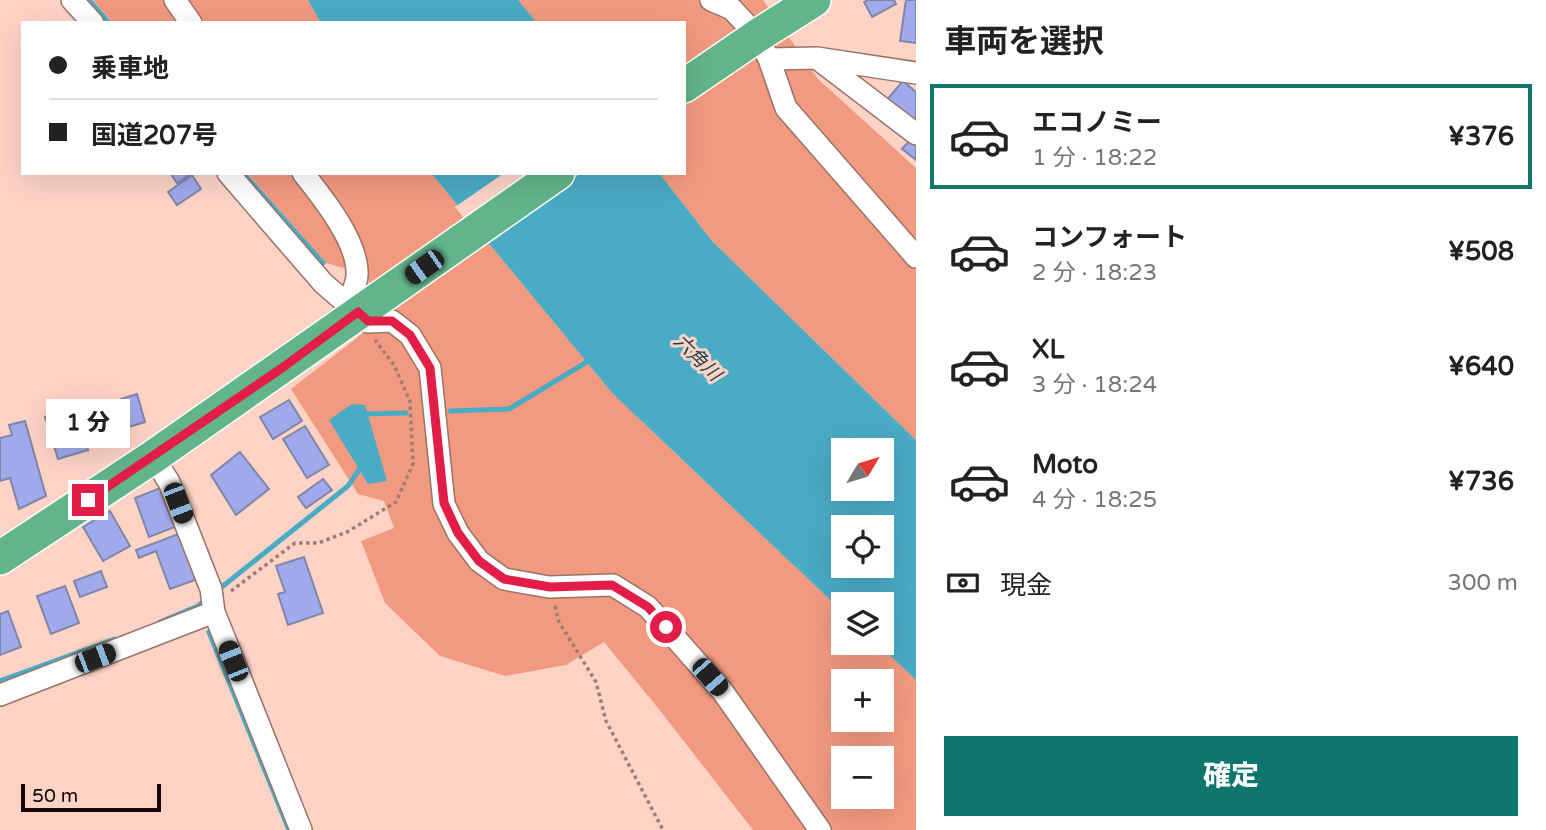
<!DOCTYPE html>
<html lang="ja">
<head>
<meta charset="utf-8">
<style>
	body { margin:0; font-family:"Varela Round","Noto Sans JP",sans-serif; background:#f6f6f6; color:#222; height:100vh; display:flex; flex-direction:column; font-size:26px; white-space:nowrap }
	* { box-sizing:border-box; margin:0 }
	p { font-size:23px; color:#767676 }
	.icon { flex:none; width:38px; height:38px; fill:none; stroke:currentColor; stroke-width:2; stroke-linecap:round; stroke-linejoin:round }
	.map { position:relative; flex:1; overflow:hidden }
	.drawer { display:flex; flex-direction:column; background:#fff; width:630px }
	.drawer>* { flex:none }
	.guide { position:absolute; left:21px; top:21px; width:665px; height:154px; border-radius:0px; box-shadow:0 7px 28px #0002; display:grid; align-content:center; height:154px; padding:0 28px; background:#fff }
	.needle { width:46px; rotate:52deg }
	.controls { position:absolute; left:831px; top:438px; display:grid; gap:14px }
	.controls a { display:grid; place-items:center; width:63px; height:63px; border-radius:0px; background:#fff; box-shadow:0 7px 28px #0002; font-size:35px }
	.scale { position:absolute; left:21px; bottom:18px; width:140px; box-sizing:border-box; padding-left:7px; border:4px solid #160805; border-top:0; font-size:19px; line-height:24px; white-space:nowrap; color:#160805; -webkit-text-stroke:5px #fdd3c6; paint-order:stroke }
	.end { position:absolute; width:32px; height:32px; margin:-16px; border:9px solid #e11d48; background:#fff; box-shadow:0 0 0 4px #fff }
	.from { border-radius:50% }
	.bubble { position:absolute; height:49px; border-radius:0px; background:#fff; box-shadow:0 7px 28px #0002; font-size:23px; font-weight:800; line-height:49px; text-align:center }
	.car { position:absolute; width:21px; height:42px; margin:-21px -10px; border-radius:9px; box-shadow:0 0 5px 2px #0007; background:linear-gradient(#222 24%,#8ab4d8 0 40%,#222 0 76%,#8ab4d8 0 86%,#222 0) }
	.guide b { display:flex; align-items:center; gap:24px; height:66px; font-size:26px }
	.guide b+b { border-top:2px solid #e0e0e0 }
	.guide i { width:18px; height:18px; background:#222 }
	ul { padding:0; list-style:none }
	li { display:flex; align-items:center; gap:21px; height:105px; margin:0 14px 10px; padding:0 14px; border:4px solid transparent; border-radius:0px }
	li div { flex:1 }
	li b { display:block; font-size:26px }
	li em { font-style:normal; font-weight:800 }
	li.on { border-color:#0f766e }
	li>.icon { width:63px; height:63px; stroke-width:1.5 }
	h2 { padding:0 28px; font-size:32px; line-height:84px }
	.pay { display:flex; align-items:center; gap:18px; height:77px; padding:0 28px; font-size:26px }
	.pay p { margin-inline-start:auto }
	.cta { display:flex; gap:14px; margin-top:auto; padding:14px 28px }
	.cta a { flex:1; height:80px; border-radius:0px; background:#0f766e; color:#fff; font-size:28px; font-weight:800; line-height:80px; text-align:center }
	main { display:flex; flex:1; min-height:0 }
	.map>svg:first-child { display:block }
	.green { fill:#f29a80; fill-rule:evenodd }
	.water { fill:#4aabc4; fill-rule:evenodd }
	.pier { fill:#fdd3c6 }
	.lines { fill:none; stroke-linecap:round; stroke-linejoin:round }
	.stream { stroke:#4aabc4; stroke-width:5 }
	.building { fill:#9fa9ec; stroke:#8086a7; stroke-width:2 }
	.minor-casing { stroke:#997367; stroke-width:24 }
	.trunk-casing { stroke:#fff; stroke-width:36 }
	.path { stroke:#9c7e75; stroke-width:3.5; stroke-dasharray:3.5 3.5; stroke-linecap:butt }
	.minor { stroke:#fff; stroke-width:21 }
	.trunk { stroke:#62b48a; stroke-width:33 }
	.route { stroke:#e11d48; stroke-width:9 }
	.labels { text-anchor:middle; stroke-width:6; stroke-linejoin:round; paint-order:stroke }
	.water-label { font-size:19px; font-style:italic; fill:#1f3d45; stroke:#fdd3c6 }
</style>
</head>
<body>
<main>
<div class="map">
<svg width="916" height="830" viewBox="0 0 916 830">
	<rect width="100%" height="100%" fill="#fdd3c6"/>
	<path class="green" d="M93,0h215l13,23h-208z
		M518,0h245l55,79 98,89v272l-204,-199 -53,-68h25v-150h-147z
		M247,173h184l182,221 230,218 1,30h32l40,38v150h-163l-95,-122 -54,-66 -38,23 -61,11 -65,-20 -55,-53 -24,-62 33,-13 -10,-27 -26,-7 -67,-105 94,-73 -20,-42 -39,-11zM844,681h38v38h-38zM844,758h38v38h-38z"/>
	<path class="water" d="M308,0h210l19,23h-216z
		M431,173h228l53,68 204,199v240l-40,-38h6v-38h-38l-1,8 -230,-218zM844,450h38v38h-38zM844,527h38v38h-38z
		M352,404l13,1 22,76 -19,3 -39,-64z"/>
	<path class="pier" d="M504,173h77l-99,68 -27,-34z"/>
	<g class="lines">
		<path class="stream" d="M89,0l20,23
			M243,173l80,90
			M450,411l59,-2 81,-49
			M363,414l43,-1
			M218,590l130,-104 15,-22
			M160,622l38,-16 10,-8
			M209,632l80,198
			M0,681l115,-42"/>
	</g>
	<path class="building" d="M868,0h26l2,4 -24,13 -8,-15z
		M906,0h10v43l-16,-2z
		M903,81l13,11v28l-3,4 -27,-23z
		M912,138l4,3v19l-14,-11z
		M170,173h22l-15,10z
		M192,175l9,14 -24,16 -9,-13z
		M137,394l8,28 -16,5 -8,-28z
		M289,400l13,21 -29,18 -13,-22z
		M75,408l13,42 -30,9 -13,-42z
		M25,421l21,75 -27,13 -9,-31 -10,3v-43l12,-3 -3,-10z
		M305,426l24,39 -22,13 -24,-39z
		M240,452l29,37 -33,26 -25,-40z
		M323,479l9,11 -26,18 -8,-11z
		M160,488l15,39 -26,10 -14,-39z
		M110,511l20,35 -27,15 -20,-34z
		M181,533l17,46 -28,10 -14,-38 -17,7 -3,-8z
		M304,557l19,56 -35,12 -10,-31 7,-2 -9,-26z
		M101,571l6,16 -27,10 -6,-16z
		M65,586l14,37 -28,11 -14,-38z
		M8,611l13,36 -21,8v-41z"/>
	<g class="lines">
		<g class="minor-casing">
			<path id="minor" d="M72,0l21,23
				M175,0l16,23
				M711,0l21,9 25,27 12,23 17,49 130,149
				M769,59l48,-1 99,15
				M819,60l97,74
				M228,173l95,110 45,39 24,-1 18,14 20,33 14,136 14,29 21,28 25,18 45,8 64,-2 35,22 75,85 97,138
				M303,173c20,25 56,70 54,102 0,7 -4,15 -6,22l7,15
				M153,457l16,25 42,107 3,23 87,218
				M0,695l214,-83"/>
		</g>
		<g class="trunk-casing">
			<path id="trunk" d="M684,86l73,-50 57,-36
				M0,558l153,-101 405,-284"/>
		</g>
		<path class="path" d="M231,591l64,-48h23l29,-11 49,-30 17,-38 -3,-63 -16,-36 -19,-25
			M555,606l4,16 37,60 10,39 57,109"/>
		<use href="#minor" class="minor"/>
		<use href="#trunk" class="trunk"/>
	</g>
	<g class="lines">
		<path class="route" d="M88,500l194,-132 76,-56 10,9h24l18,14 20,33 14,135 14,30 21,28 25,18 46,8 62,-2 36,22 18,20"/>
	</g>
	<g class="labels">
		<g class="water-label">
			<text transform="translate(698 357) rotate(44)" y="7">六角川</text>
		</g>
	</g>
</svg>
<div class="controls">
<a><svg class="needle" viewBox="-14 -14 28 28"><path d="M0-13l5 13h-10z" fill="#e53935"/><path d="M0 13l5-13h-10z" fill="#767676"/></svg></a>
<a><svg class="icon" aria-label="locate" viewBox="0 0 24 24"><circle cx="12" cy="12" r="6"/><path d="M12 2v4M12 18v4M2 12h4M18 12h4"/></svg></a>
<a><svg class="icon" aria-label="layers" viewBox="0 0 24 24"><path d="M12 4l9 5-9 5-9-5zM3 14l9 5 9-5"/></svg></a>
<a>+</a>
<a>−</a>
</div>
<div class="scale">50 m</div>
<i class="end from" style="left:666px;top:627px"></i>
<i class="end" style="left:88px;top:500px"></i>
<div class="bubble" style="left:46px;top:399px;width:84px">1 分</div>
<i class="car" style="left:424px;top:267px;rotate:235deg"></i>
<i class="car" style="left:178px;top:503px;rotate:159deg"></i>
<i class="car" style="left:95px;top:658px;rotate:69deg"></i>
<i class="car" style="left:233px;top:661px;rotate:338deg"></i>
<i class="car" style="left:710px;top:677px;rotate:139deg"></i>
<div class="guide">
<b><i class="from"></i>乗車地</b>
<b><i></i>国道207号</b>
</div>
</div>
<section class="drawer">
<h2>車両を選択</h2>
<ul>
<li class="on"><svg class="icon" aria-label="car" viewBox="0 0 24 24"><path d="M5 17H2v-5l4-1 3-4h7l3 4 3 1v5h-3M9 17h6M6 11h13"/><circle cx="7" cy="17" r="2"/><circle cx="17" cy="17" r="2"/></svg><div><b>エコノミー</b><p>1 分 · 18:22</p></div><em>¥376</em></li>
<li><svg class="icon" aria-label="car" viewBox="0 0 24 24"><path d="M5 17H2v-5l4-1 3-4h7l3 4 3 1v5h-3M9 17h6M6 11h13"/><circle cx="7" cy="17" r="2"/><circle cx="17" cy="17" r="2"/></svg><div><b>コンフォート</b><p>2 分 · 18:23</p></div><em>¥508</em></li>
<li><svg class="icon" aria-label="car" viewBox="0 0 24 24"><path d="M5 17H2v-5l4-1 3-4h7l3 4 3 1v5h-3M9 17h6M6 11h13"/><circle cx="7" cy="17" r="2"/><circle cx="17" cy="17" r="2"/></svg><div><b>XL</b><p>3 分 · 18:24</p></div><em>¥640</em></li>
<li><svg class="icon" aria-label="car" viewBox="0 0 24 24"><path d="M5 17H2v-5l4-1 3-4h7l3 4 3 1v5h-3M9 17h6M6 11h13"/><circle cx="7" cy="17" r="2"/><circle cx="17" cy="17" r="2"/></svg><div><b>Moto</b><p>4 分 · 18:25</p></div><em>¥736</em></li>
</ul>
<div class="pay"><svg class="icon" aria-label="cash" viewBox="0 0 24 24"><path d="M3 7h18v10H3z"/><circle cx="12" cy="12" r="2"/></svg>現金<p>300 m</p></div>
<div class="cta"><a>確定</a></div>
</section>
</main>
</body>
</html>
